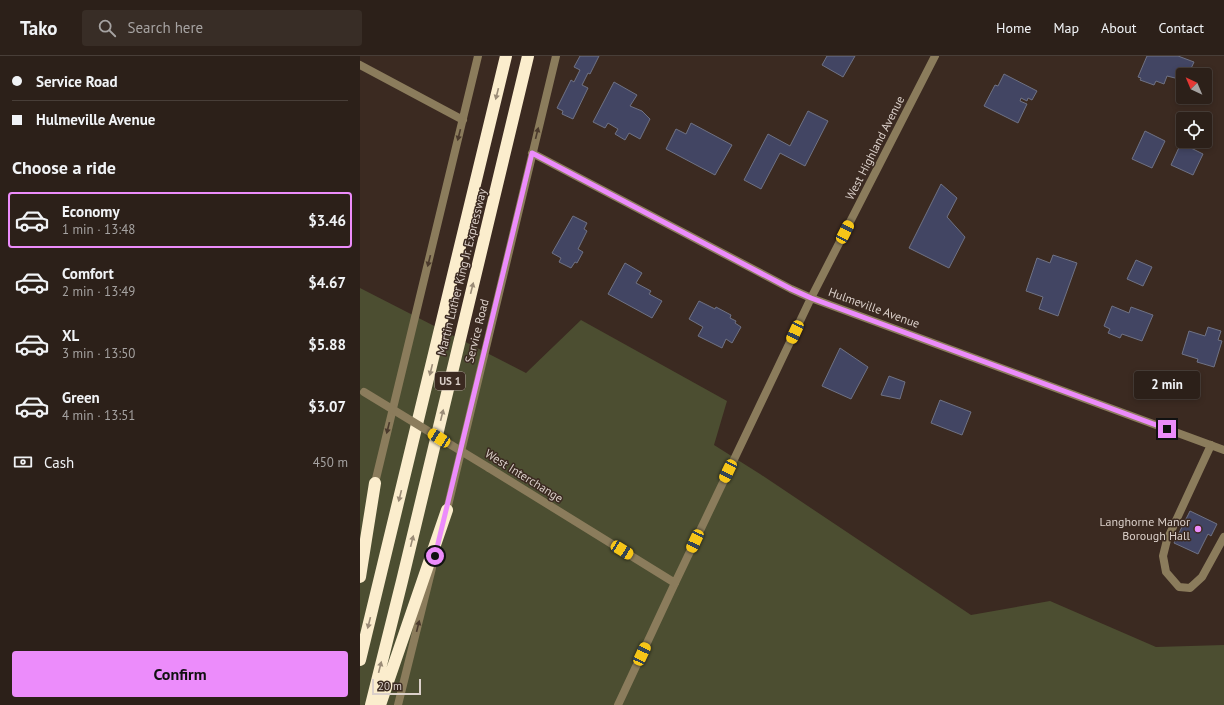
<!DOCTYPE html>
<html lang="en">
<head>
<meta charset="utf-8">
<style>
	body { margin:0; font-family:"PT Sans",sans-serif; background:#382d26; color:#f1f3f6; height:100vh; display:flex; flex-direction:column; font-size:15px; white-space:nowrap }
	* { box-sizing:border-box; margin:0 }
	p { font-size:13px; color:#a6a3a2 }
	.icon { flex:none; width:22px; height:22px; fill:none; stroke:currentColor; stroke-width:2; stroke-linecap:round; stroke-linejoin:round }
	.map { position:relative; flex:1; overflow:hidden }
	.details { display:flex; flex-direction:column; background:#2c2019; width:360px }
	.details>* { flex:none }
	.guide { display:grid; align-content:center; height:88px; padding:0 12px; background:#2c2019 }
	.needle { width:26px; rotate:316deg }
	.fabs { position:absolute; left:816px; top:12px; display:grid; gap:8px }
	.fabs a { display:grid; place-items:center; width:36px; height:36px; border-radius:4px; background:#2c2019; box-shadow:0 2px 6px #0003,0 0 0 1px #483e38; font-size:20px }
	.scale { position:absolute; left:12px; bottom:10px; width:49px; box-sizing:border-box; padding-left:4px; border:2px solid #dbd0ca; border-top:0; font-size:11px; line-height:14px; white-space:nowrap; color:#dbd0ca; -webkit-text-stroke:3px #3b2a21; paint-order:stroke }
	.end { position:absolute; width:18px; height:18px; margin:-9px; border:5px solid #ec8cfb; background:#111; box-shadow:0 0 0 2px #111 }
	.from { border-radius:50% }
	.bubble { position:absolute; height:28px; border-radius:4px; background:#2c2019; box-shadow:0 2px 6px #0003,0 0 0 1px #483e38; font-size:13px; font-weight:800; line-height:28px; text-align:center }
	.car { position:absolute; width:12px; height:24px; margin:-12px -6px; border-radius:5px; box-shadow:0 0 3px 1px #0007; background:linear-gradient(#f5c518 24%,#345 0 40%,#f5c518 0 76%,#345 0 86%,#f5c518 0) }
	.guide b { display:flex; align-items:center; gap:14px; height:38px; font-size:15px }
	.guide b+b { border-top:1px solid #483e38 }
	.guide i { width:10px; height:10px; background:#f1f3f6 }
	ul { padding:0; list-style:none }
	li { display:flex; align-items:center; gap:12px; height:56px; margin:0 8px 6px; padding:0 4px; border:2px solid transparent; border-radius:4px }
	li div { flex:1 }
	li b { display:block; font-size:15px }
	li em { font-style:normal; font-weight:800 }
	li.current { border-color:#ec8cfb }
	li>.icon { width:36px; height:36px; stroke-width:1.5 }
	h2 { padding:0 12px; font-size:18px; line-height:48px }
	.pay { display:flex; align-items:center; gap:10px; height:44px; padding:0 12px; font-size:15px }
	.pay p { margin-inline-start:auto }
	.cta { display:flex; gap:8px; margin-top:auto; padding:8px 12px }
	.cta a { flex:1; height:46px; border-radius:4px; background:#ec8cfb; color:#111; font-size:16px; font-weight:800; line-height:46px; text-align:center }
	header { display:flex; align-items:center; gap:24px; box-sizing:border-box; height:56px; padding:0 20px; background:#2c2019; border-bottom:1px solid #483e38 }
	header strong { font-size:19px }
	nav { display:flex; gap:22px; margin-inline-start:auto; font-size:14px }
	.search { width:280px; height:36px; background:#382d26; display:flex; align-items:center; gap:10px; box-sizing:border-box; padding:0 14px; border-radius:4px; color:#a6a3a2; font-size:15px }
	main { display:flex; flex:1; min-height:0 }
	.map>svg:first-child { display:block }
	.green { fill:#4c4e31 }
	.building { fill:#424563; stroke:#6f7284 }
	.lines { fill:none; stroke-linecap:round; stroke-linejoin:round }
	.service { stroke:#8b7c5c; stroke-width:8 }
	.minor { stroke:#8b7c5c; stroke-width:8 }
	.tertiary { stroke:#8b7c5c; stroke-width:8 }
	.motorway { stroke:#fbedcd; stroke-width:12 }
	.tertiary-bridge { stroke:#8b7c5c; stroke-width:8 }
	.oneway { fill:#9b8c77 }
	.oneway2 { fill:#4b3a2d }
	.route { stroke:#ec8cfb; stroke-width:5 }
	.poi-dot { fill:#ec8cfb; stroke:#3b2a21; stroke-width:1.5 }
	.labels { text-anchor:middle; stroke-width:3; stroke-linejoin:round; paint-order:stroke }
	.shield { fill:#3b2a21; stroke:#ab9e97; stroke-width:1 }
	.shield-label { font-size:11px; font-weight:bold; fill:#dbd0ca }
	.street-label { font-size:12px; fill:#dbd0ca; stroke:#3b2a21 }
	.poi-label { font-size:12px; fill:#dbd0ca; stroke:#3b2a21; text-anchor:end }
</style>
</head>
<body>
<header>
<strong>Tako</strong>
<div class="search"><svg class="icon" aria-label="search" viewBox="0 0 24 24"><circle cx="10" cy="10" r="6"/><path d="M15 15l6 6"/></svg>Search here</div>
<nav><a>Home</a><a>Map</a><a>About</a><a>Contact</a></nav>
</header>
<main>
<section class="details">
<div class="guide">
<b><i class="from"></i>Service Road</b>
<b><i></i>Hulmeville Avenue</b>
</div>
<h2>Choose a ride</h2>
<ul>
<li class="current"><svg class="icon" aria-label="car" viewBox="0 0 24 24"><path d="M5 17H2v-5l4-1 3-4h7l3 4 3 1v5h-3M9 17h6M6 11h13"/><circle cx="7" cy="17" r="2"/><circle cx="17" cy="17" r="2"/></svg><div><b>Economy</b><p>1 min · 13:48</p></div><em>$3.46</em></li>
<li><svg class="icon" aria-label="car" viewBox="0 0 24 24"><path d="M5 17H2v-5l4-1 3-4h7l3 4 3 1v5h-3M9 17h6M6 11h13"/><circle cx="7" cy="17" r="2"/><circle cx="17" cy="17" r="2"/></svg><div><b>Comfort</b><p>2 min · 13:49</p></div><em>$4.67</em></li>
<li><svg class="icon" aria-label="car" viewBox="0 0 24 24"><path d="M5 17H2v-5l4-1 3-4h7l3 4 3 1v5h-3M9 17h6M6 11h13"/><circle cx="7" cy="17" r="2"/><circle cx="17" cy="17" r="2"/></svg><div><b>XL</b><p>3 min · 13:50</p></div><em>$5.88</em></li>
<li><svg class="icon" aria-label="car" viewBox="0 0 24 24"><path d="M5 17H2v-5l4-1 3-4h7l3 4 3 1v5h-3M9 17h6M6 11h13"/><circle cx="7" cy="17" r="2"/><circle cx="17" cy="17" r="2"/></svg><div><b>Green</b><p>4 min · 13:51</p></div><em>$3.07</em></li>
</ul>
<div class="pay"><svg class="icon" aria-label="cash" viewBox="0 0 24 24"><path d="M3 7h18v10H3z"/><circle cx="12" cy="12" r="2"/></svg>Cash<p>450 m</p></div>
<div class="cta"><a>Confirm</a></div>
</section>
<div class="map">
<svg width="864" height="649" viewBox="0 0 864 649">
	<rect width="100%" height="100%" fill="#3b2a21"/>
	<path class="green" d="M0,232l166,85 55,-53 146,81 -13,44 46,29 211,141 79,-14 106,46 68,-2v60h-864z"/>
	<path class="building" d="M220,0h19l-9,18 -2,-1 -6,12 6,3 -15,31 -11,-5 1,-3 -6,-3 14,-28 3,2 6,-12 -6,-3z
		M467,0h28l-12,21 -21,-12z
		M787,0h31l16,6 -6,13h-5v5l-16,-4 -3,8 -8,-3 -2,4 -14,-5 1,-2 -3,-1z
		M644,18l33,17 -5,9 -4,-2 -1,3 -6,-3 -1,3 7,3 -9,19 -34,-17 11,-21 3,1z
		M254,26l23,13 -7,11 12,5 8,8 -10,20 -11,-6 -4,7 -10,-6 3,-5 -10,-6 -3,5 -12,-6z
		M448,55l20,10 -23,45 -25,-13 -19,36 -17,-9 24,-46 22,12z
		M331,67l41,22 -17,30 -49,-26 10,-20 10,5z
		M785,75l20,10 -13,27 -20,-9z
		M821,87l22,11 -10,21 -22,-10z
		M581,128l16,14 -10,19 18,20 -16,31 -40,-20z
		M213,160l14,7 -3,6 3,2 -9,18 5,3 -6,11 -2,-1 -4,6 -12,-6 2,-4 -9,-5z
		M693,199l24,8 -19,53 -19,-7 4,-12 -17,-6 11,-33 13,5z
		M776,204l16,7 -9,19 -16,-7z
		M265,207l17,10 -6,10 15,8 -2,3 13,7 -10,17 -44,-24z
		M339,245l16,8 1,-2 15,8 -1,3 6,3 -1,2 6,4 -9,16 -6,-4 -4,9 -24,-12 5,-9 -14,-8z
		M752,250l17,7 2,-6 22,8 -11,26 -20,-7 -2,4 -12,-5 2,-4 -6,-3z
		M848,271l13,4 -3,9 4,1 -8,26 -17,-5 1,-3 -16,-5 7,-23 16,5z
		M480,292l28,19 -17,32 -29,-13z
		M529,320l16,6 -5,17 -19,-4z
		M580,344l31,12 -9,23 -31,-12z
		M830,455l27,13 -6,12 -3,-2 -10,20 -24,-11z"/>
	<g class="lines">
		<path class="service" d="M851,389l-44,95 -4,16 3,16 13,15 11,1 12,-11 22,-40"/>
		<path class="minor" d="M451,242l124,-242
			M258,649l57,-122"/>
		<path class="tertiary" d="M0,9l103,55
			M172,97l259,136 20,9 413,152
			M129,412l186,115 136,-285
			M14,431l104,-431
			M86,458l110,-458
			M38,649l34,-137"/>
		<path class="motorway" d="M0,521l15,-94
			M0,604l146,-604
			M11,649l31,-124 126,-525
			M20,649l67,-195"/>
		<path class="tertiary-bridge" d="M4,336l125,76"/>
	</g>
	<defs><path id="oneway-solid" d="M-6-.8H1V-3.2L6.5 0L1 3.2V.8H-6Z"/></defs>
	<g class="oneway">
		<use href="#oneway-solid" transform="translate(137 38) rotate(104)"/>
		<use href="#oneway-solid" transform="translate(112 232) rotate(-76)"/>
		<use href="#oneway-solid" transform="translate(71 314) rotate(104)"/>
		<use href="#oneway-solid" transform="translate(82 359) rotate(-76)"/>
		<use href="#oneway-solid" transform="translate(40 440) rotate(104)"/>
		<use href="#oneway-solid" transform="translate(52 485) rotate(-76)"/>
		<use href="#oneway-solid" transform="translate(9 567) rotate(104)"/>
		<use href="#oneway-solid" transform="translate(20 611) rotate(-76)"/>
	</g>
	<g class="oneway2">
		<use href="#oneway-solid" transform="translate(177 77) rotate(-76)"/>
		<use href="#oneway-solid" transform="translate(99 79) rotate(104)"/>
		<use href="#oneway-solid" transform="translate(69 205) rotate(104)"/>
		<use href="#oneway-solid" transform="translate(28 372) rotate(104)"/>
		<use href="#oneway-solid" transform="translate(58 570) rotate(-76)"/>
	</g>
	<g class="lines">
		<path class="route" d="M75,500l97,-403 259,136 20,9 356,131"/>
	</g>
	<circle class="poi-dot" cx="838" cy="473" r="4"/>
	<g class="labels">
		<rect class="shield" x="75" y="316" width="30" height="18" rx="3"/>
		<g class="shield-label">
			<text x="90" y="329">US 1</text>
		</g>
		<g class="street-label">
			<text transform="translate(515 92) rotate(-63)" y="4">West Highland Avenue</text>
			<text transform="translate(102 216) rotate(-76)" y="4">Martin Luther King Jr. Expressway</text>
			<text transform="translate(514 252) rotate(20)" y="4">Hulmeville Avenue</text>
			<text transform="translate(117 275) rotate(-76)" y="4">Service Road</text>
			<text transform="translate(164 420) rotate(32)" y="4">West Interchange</text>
		</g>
		<g class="poi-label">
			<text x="830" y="470">Langhorne Manor<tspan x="830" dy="14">Borough Hall</tspan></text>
		</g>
	</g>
</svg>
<div class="fabs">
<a><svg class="needle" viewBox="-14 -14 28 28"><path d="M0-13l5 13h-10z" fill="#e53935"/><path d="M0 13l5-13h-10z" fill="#a6a3a2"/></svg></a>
<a><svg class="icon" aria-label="locate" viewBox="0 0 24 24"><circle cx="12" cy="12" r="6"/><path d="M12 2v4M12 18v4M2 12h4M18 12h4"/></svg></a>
</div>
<div class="scale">20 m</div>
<i class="end from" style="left:75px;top:500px"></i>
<i class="end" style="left:807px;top:373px"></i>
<div class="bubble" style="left:774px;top:315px;width:66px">2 min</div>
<i class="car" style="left:485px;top:176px;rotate:27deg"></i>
<i class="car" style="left:435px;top:276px;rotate:205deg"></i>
<i class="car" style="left:79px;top:382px;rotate:302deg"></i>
<i class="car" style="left:368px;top:415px;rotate:206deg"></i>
<i class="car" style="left:335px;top:485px;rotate:205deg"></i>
<i class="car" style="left:262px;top:494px;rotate:122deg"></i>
<i class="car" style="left:282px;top:598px;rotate:25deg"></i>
</div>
</main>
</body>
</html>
